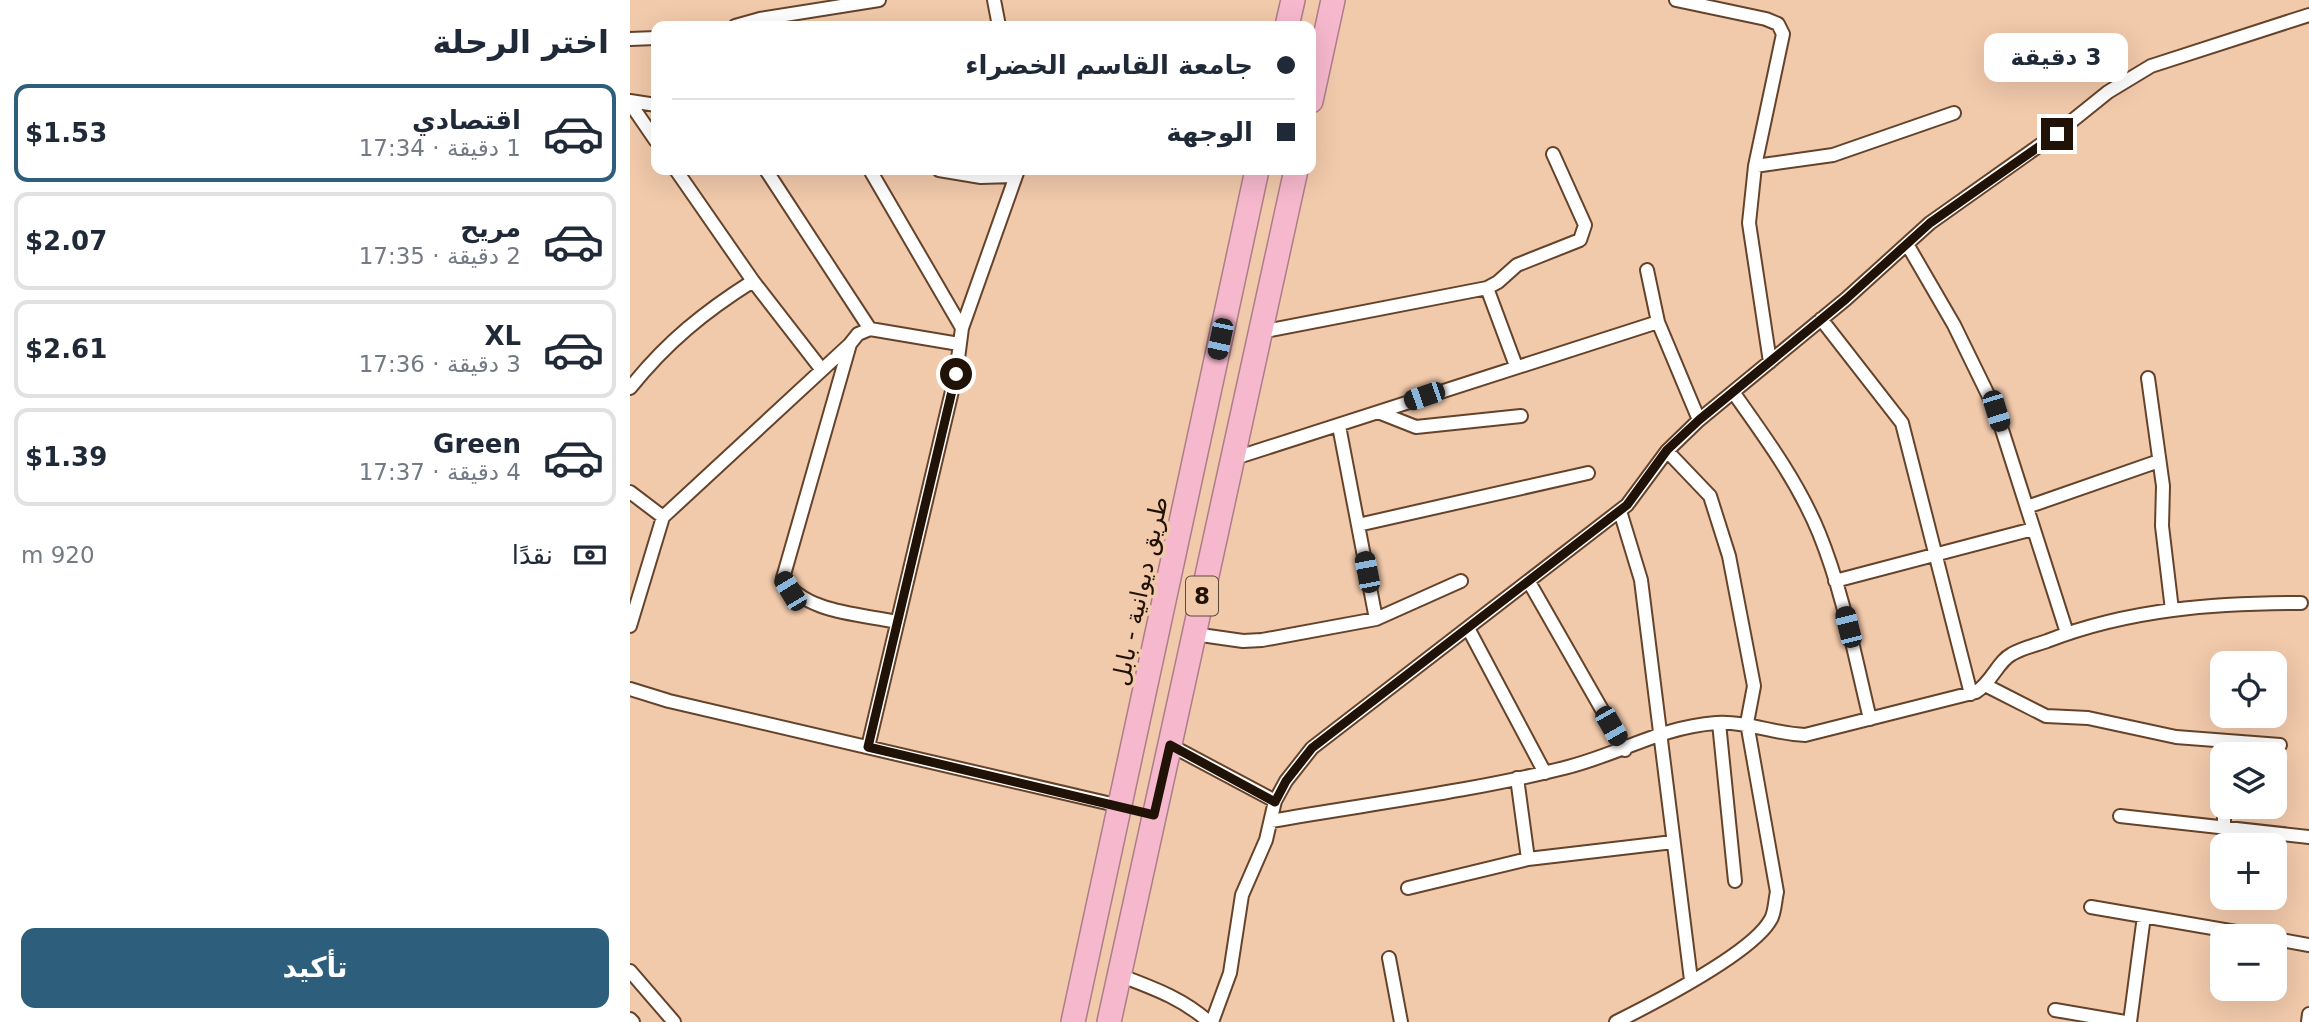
<!DOCTYPE html>
<html lang="ar">
<head>
<meta charset="utf-8">
<style>
	body { margin:0; font-family:"DejaVu Sans","Noto Naskh Arabic",sans-serif; background:#f2f2f3; color:#1f2937; direction:rtl; height:100vh; display:flex; flex-direction:column; font-size:26px; white-space:nowrap }
	* { box-sizing:border-box; margin:0 }
	p { font-size:23px; color:#747a83 }
	.icon { flex:none; width:38px; height:38px; fill:none; stroke:currentColor; stroke-width:2; stroke-linecap:round; stroke-linejoin:round }
	.map { position:relative; flex:1; overflow:hidden; direction:ltr }
	.drawer { display:flex; flex-direction:column; background:#fff; width:630px }
	.drawer>* { flex:none }
	.top-card { position:absolute; left:21px; top:21px; width:665px; height:154px; border-radius:14px; box-shadow:0 7px 28px #0002; direction:rtl; display:grid; align-content:center; height:154px; padding:0 21px; background:#fff }
	.controls { position:absolute; left:1580px; top:651px; display:grid; gap:14px }
	.controls a { display:grid; place-items:center; width:77px; height:77px; border-radius:14px; background:#fff; box-shadow:0 7px 28px #0002; font-size:35px }
	.end { position:absolute; width:32px; height:32px; margin:-16px; border:9px solid #201207; background:#fff; box-shadow:0 0 0 4px #fff }
	.from { border-radius:50% }
	.bubble { position:absolute; height:49px; border-radius:14px; background:#fff; box-shadow:0 7px 28px #0002; font-size:23px; font-weight:600; line-height:49px; text-align:center; direction:rtl }
	.car { position:absolute; width:21px; height:42px; margin:-21px -10px; border-radius:9px; box-shadow:0 0 5px 2px #0007; background:linear-gradient(#222 24%,#8ab4d8 0 40%,#222 0 76%,#8ab4d8 0 86%,#222 0) }
	.top-card b { display:flex; align-items:center; gap:24px; height:66px; font-size:26px }
	.top-card b+b { border-top:2px solid #e0e1e3 }
	.top-card i { width:18px; height:18px; background:#1f2937 }
	ul { padding:0; list-style:none }
	li { display:flex; align-items:center; gap:21px; height:98px; margin:0 14px 10px; padding:0 7px; border:4px solid #e0e1e3; border-radius:14px }
	li div { flex:1 }
	li b { display:block; font-size:26px }
	li em { font-style:normal; font-weight:600 }
	li.current { border-color:#2d5e7c }
	li>.icon { width:63px; height:63px; stroke-width:1.5 }
	h2 { padding:0 21px; font-size:32px; line-height:84px }
	.pay { display:flex; align-items:center; gap:18px; height:77px; padding:0 21px; font-size:26px }
	.pay p { margin-inline-start:auto }
	.button { display:flex; gap:14px; margin-top:auto; padding:14px 21px }
	.button a { flex:1; height:80px; border-radius:14px; background:#2d5e7c; color:#fff; font-size:28px; font-weight:600; line-height:80px; text-align:center }
	main { display:flex; flex:1; min-height:0 }
	.map>svg:first-child { display:block }
	.lines { fill:none; stroke-linecap:round; stroke-linejoin:round }
	.street-casing { stroke:#65432a; stroke-width:16 }
	.highway-casing { stroke:#ab7e88; stroke-width:26 }
	.street { stroke:#fff; stroke-width:12 }
	.highway { stroke:#f6b8cd; stroke-width:23 }
	.route { stroke:#201207; stroke-width:9 }
	.labels { text-anchor:middle; stroke-width:7; stroke-linejoin:round; paint-order:stroke }
	.shield { fill:#f1c9ab; stroke:#5f4938; stroke-width:2 }
	.shield-label { font-size:23px; font-weight:bold; fill:#201207 }
	.street-label { font-size:24px; fill:#201207; stroke:#f1c9ab }
</style>
</head>
<body>
<main>
<div class="map">
<svg width="1679" height="1022" viewBox="0 0 1679 1022">
	<rect width="100%" height="100%" fill="#f1c9ab"/>
	<g class="lines">
		<g class="street-casing">
			<path id="street" d="M364,0l5,26
				M1046,0l90,19 12,5 5,10 -28,132 -6,57 21,139
				M105,26l25,-7 119,-19
				M0,39l26,-1
				M0,101l26,4
				M0,103l26,38
				M1125,166l78,-11 121,-42
				M46,170l77,111 69,89
				M136,170l104,159
				M240,170l92,158
				M309,170l42,7 32,-1
				M1277,244l47,81 42,86 71,222
				M1017,270l11,52 41,98
				M857,288l29,78
				M1191,319l81,104 69,271
				M630,332l227,-44 11,-6 19,-17 63,-25 5,-15 -32,-71
				M1518,378l15,108 -1,40 10,84
				M0,388c37,-46 74,-76 123,-107
				M1103,392c32,45 65,90 86,141 24,59 36,124 51,186
				M748,412l38,15 105,-11
				M709,426l37,193
				M602,459l426,-137
				M0,492l33,25
				M1397,507l132,-46
				M990,511l21,69 50,400
				M728,525l230,-52
				M1205,581l198,-52
				M899,582l96,168
				M267,622c-36,-8 -93,-9 -114,-44l67,-234 8,-10 12,-5 89,15
				M0,626l33,-109 186,-172
				M839,630l76,143
				M564,634l49,7 19,-1 114,-21 85,-38
				M1357,686l59,30 42,2 88,19 104,8
				M0,689l39,12 451,105
				M1089,723l16,158
				M540,745l105,56
				M238,747l88,-373 6,-46 56,-158
				M887,778l11,81
				M1594,807v21
				M1490,816l189,21
				M641,821c97,-17 197,-29 293,-53 54,-13 96,-41 152,-45 31,-2 59,11 89,12l171,-43c16,-10 22,-31 36,-38 10,-6 24,-9 35,-13 82,-32 168,-38 254,-38
				M778,888l120,-29 145,-17
				M1461,907l168,29
				M1645,939l34,6
				M759,958l12,64
				M0,971l44,51
				M489,975c34,13 63,23 90,47
				M1425,1010l70,12
				M0,1019l3,3
				M582,1022l18,-49 12,-78 24,-55 9,-39 11,-20 26,-33 315,-243 40,-54 32,-31 147,-121 84,-76 127,-90 51,-41 43,-26 158,-51
				M986,1022c36,-18 137,-69 155,-103 4,-7 4,-19 6,-27l-30,-169 7,-37 -25,-130 -19,-60 -43,-45
				M1500,1022l14,-106
				M1678,1022l1,-8"/>
		</g>
		<g class="highway-casing">
			<path id="highway" d="M657,26l6,-26
				M681,101l22,-101
				M443,1022l184,-852
				M479,1022l187,-852"/>
		</g>
		<use href="#street" class="street"/>
		<use href="#highway" class="highway"/>
	</g>
	<g class="lines">
		<path class="route" d="M326,374l-88,373 286,68 16,-70 105,57 11,-21 26,-33 315,-243 40,-55 32,-30 147,-121 84,-76 127,-89"/>
	</g>
	<g class="labels">
		<rect class="shield" x="556" y="576.5" width="32" height="39" rx="5"/>
		<g class="shield-label">
			<text x="572" y="604">8</text>
		</g>
		<g class="street-label">
			<text transform="translate(510 591) rotate(-78)" y="8">طريق ديوانية - بابل</text>
		</g>
	</g>
</svg>
<div class="controls">
<a><svg class="icon" aria-label="locate" viewBox="0 0 24 24"><circle cx="12" cy="12" r="6"/><path d="M12 2v4M12 18v4M2 12h4M18 12h4"/></svg></a>
<a><svg class="icon" aria-label="layers" viewBox="0 0 24 24"><path d="M12 4l9 5-9 5-9-5zM3 14l9 5 9-5"/></svg></a>
<a>+</a>
<a>−</a>
</div>
<i class="end from" style="left:326px;top:374px"></i>
<i class="end" style="left:1427px;top:134px"></i>
<div class="bubble" style="left:1354px;top:33px;width:144px">3 دقيقة</div>
<i class="car" style="left:590px;top:339px;rotate:192deg"></i>
<i class="car" style="left:794px;top:396px;rotate:251deg"></i>
<i class="car" style="left:1366px;top:411px;rotate:163deg"></i>
<i class="car" style="left:737px;top:572px;rotate:349deg"></i>
<i class="car" style="left:160px;top:591px;rotate:329deg"></i>
<i class="car" style="left:1218px;top:627px;rotate:346deg"></i>
<i class="car" style="left:981px;top:726px;rotate:150deg"></i>
<div class="top-card">
<b><i class="from"></i>جامعة القاسم الخضراء</b>
<b><i></i>الوجهة</b>
</div>
</div>
<section class="drawer">
<h2>اختر الرحلة</h2>
<ul>
<li class="current"><svg class="icon" aria-label="car" viewBox="0 0 24 24"><path d="M5 17H2v-5l4-1 3-4h7l3 4 3 1v5h-3M9 17h6M6 11h13"/><circle cx="7" cy="17" r="2"/><circle cx="17" cy="17" r="2"/></svg><div><b>اقتصادي</b><p>1 دقيقة · 17:34</p></div><em>$1.53</em></li>
<li><svg class="icon" aria-label="car" viewBox="0 0 24 24"><path d="M5 17H2v-5l4-1 3-4h7l3 4 3 1v5h-3M9 17h6M6 11h13"/><circle cx="7" cy="17" r="2"/><circle cx="17" cy="17" r="2"/></svg><div><b>مريح</b><p>2 دقيقة · 17:35</p></div><em>$2.07</em></li>
<li><svg class="icon" aria-label="car" viewBox="0 0 24 24"><path d="M5 17H2v-5l4-1 3-4h7l3 4 3 1v5h-3M9 17h6M6 11h13"/><circle cx="7" cy="17" r="2"/><circle cx="17" cy="17" r="2"/></svg><div><b>XL</b><p>3 دقيقة · 17:36</p></div><em>$2.61</em></li>
<li><svg class="icon" aria-label="car" viewBox="0 0 24 24"><path d="M5 17H2v-5l4-1 3-4h7l3 4 3 1v5h-3M9 17h6M6 11h13"/><circle cx="7" cy="17" r="2"/><circle cx="17" cy="17" r="2"/></svg><div><b>Green</b><p>4 دقيقة · 17:37</p></div><em>$1.39</em></li>
</ul>
<div class="pay"><svg class="icon" aria-label="cash" viewBox="0 0 24 24"><path d="M3 7h18v10H3z"/><circle cx="12" cy="12" r="2"/></svg>نقدًا<p>920 m</p></div>
<div class="button"><a>تأكيد</a></div>
</section>
</main>
</body>
</html>
